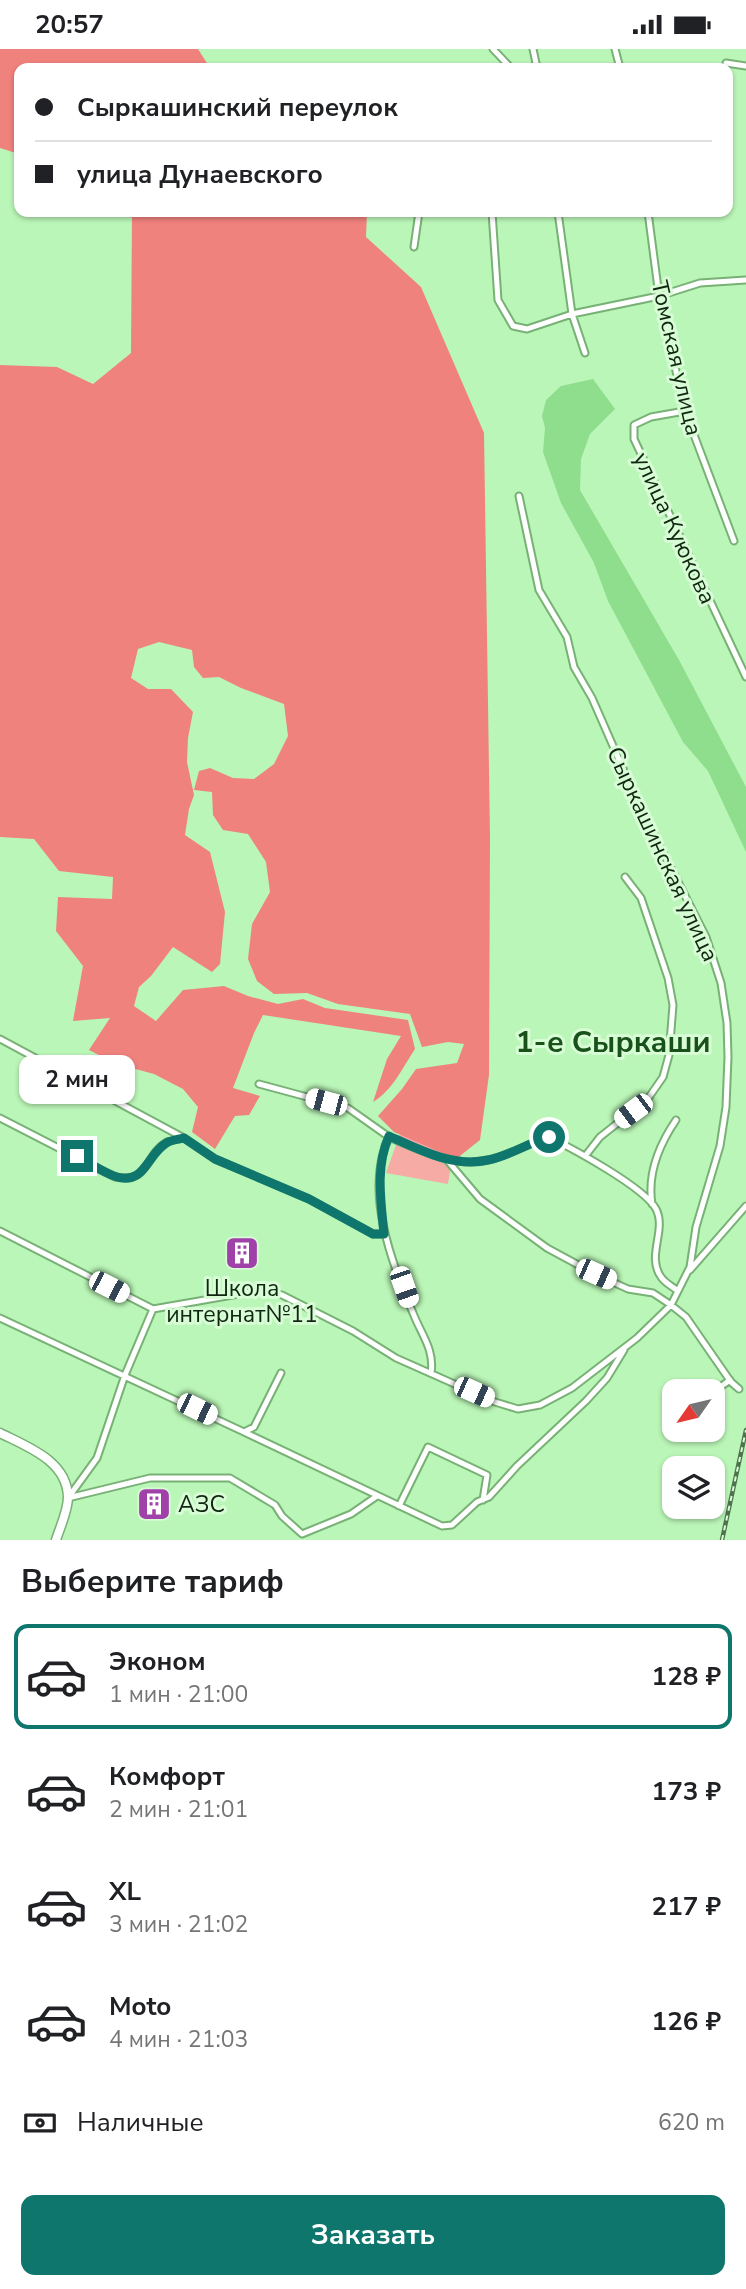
<!DOCTYPE html>
<html lang="ru">
<head>
<meta charset="utf-8">
<style>
	body { margin:0; font-family:"Nunito Sans",sans-serif; background:#f6f6f6; color:#202124; height:100vh; display:flex; flex-direction:column; font-size:26px; white-space:nowrap }
	* { box-sizing:border-box; margin:0 }
	p { font-size:23px; color:#757577 }
	.icon { flex:none; width:38px; height:38px; fill:none; stroke:currentColor; stroke-width:2; stroke-linecap:round; stroke-linejoin:round }
	.map { position:relative; height:1491px; overflow:hidden }
	.details { display:flex; flex-direction:column; background:#fff; flex:1 }
	.details>* { flex:none }
	.hud { position:absolute; left:14px; top:14px; width:719px; height:154px; border-radius:14px; box-shadow:0 2px 5px #0004; display:grid; align-content:center; height:154px; padding:0 21px; background:#fff }
	.needle { width:46px; rotate:236deg }
	.tools { position:absolute; left:662px; top:1330px; display:grid; gap:14px }
	.tools a { display:grid; place-items:center; width:63px; height:63px; border-radius:14px; background:#fff; box-shadow:0 2px 5px #0004; font-size:35px }
	.end { position:absolute; width:32px; height:32px; margin:-16px; border:9px solid #0f766e; background:#fff; box-shadow:0 0 0 4px #fff }
	.from { border-radius:50% }
	.bubble { position:absolute; height:49px; border-radius:14px; background:#fff; box-shadow:0 2px 5px #0004; font-size:23px; font-weight:700; line-height:49px; text-align:center }
	.car { position:absolute; width:21px; height:42px; margin:-21px -10px; border-radius:9px; box-shadow:0 0 5px 2px #0007; background:linear-gradient(#fff 24%,#345 0 40%,#fff 0 76%,#345 0 86%,#fff 0) }
	.hud b { display:flex; align-items:center; gap:24px; height:66px; font-size:26px }
	.hud b+b { border-top:2px solid #e0e0e0 }
	.hud i { width:18px; height:18px; background:#202124 }
	ul { padding:0; list-style:none }
	li { display:flex; align-items:center; gap:21px; height:105px; margin:0 14px 10px; padding:0 7px; border:4px solid transparent; border-radius:14px }
	li div { flex:1 }
	li b { display:block; font-size:26px }
	li em { font-style:normal; font-weight:700 }
	li.selected { border-color:#0f766e }
	li>.icon { width:63px; height:63px; stroke-width:1.5 }
	h2 { padding:0 21px; font-size:32px; line-height:84px }
	.pay { display:flex; align-items:center; gap:18px; height:77px; padding:0 21px; font-size:26px }
	.pay p { margin-inline-start:auto }
	.cta { display:flex; gap:14px; margin-top:auto; padding:14px 21px }
	.cta a { flex:1; height:80px; border-radius:14px; background:#0f766e; color:#fff; font-size:28px; font-weight:700; line-height:80px; text-align:center }
	.status { display:flex; justify-content:space-between; align-items:center; height:49px; padding:0 35px; background:#fff; direction:ltr }
	.status svg { height:19px; fill:currentColor }
	.map>svg:first-child { display:block }
	.green { fill:#f7aba5 }
	.forest { fill:#f0827d }
	.water { fill:#8fde8d }
	.lines { fill:none; stroke-linecap:round; stroke-linejoin:round }
	.street-casing { stroke:#78b176; stroke-width:9 }
	.secondary-casing { stroke:#78b176; stroke-width:11 }
	.street { stroke:#fff; stroke-width:5 }
	.secondary { stroke:#fff; stroke-width:8 }
	.rail-casing { stroke:#4e734d; stroke-width:4.5 }
	.rail { stroke:#d8fcd6; stroke-width:2; stroke-dasharray:5; stroke-linecap:butt }
	.route { stroke:#0f766e; stroke-width:9 }
	.labels { text-anchor:middle; stroke-width:6; stroke-linejoin:round; paint-order:stroke }
	.street-label { font-size:23px; fill:#0f260f; stroke:#d8fcd6 }
	.poi-label { font-size:23px; fill:#0f260f; stroke:#d8fcd6 }
	.district-label { font-size:30px; font-weight:bold; fill:#19511b; stroke:#d8fcd6 }
</style>
</head>
<body>
<div class="status"><b>20:57</b><svg viewBox="0 0 49 12"><path d="M0 12V9h3v3zM5 12V6h3v6zM10 12V3h3v9zM15 12V0h3v12zM26 1h20v11H26zM47 4h2v5h-2z"/></svg></div>
<div class="map">
<svg width="746" height="1491" viewBox="0 0 746 1491">
	<rect width="100%" height="100%" fill="#baf6b7"/>
	<path class="green" d="M407,1065l49,18 -8,52 -62,-11z"/>
	<path class="forest" d="M0,0h198l12,19h-191v86l-19,-6z
		M132,163h235l-1,25 55,50 63,146 6,404 -1,238 -9,65 -24,19 -62,-27 -16,-16 24,-27 14,-20 41,-6 7,-19 -16,-2 -26,5 -12,-33 -72,-10 -31,-11 -33,1 -17,-13 -9,-22 4,-35 18,-32 -4,-30 -18,-28 -25,-4 -10,-15 -1,-23 -18,-2 5,-19 11,-3 23,10 21,1 20,-15 14,-28 -4,-32 -43,-16 -22,-11 -16,1 -9,-11 -2,-17 -33,-8 -21,7 -7,29 17,11h23l22,23 -5,26 -1,24 7,33 -5,14 -4,26 25,17 15,60 -5,52 -8,8 -39,-25 -22,29 -12,11 -5,19 22,15 27,-31 41,-4 24,10 30,8 25,-5 22,9 83,12 7,29c-12,18 -23,42 -42,53l14,-43 14,-23 -138,-21 -9,18 -21,55 27,8 -11,19 -14,1 -20,33 -23,-17 6,-25 -15,-18 -29,-15 -37,-10 -28,-14 21,-32 -37,3 10,-55 -27,-35 2,-34 54,2 1,-22 -54,-6 -25,-32 -34,-2v-472l57,2 36,17 38,-31z"/>
	<path class="water" d="M593,330l22,30 -25,25 -9,25 -1,31 99,170 67,127v65l-38,-81 -25,-29 -75,-141 -14,-38 -33,-60 -18,-51 2,-24 -3,-12 4,-16 15,-14z"/>
	<g class="lines">
		<g class="street-casing">
			<path id="street" d="M493,0l18,19
				M533,0l4,19
				M615,0l5,19
				M726,14l20,3
				M492,163l6,88 15,26 14,3 45,-15 87,-18 41,-13 46,-3
				M558,163l14,102 13,39
				M648,163l11,84 26,115 49,130
				M414,198l5,-35
				M685,362l-34,6 -17,8v14l112,238
				M0,990l184,99 31,21 94,40 64,35h11
				M259,1035l89,24 41,29
				M0,1069l115,59c36,6 28,-21 52,-35 5,-2 12,-3 17,-4
				M586,1106l14,-18 47,-37 16,-23 6,-22 4,-50 -5,-27 -27,-80 -16,-21
				M447,1111l33,39 67,49 48,26 33,15 25,4 18,12 19,-38 6,-40 24,-81 6,-39 2,-50 -1,-34 -6,-40 -15,-46 -68,-134 -46,-105 -18,-31 -7,-30 -28,-47 -20,-94
				M652,1155c-5,-31 7,-59 24,-84
				M0,1182l153,78
				M690,1221l56,-64
				M153,1260l109,-19 20,5 71,36 43,27 99,44 23,7 22,-4 32,-17 65,-50 34,-33 15,12 45,65 8,7
				M0,1269l244,114 10,-5 27,-54
				M431,1324c4,-23 -10,-39 -18,-60 -22,-51 -49,-123 -24,-176 31,13 65,31 99,23 21,-4 40,-17 61,-23 24,12 95,50 107,72 11,21 -10,47 5,68 4,6 12,10 17,14
				M712,1344l18,-13
				M244,1383l198,94 10,-1 25,-23 12,-5 28,-31 69,-65 21,-23 17,-28
				M68,1449l82,-20h80l45,27 7,11 20,18 49,-20 26,-18
				M68,1449l29,-40 28,-83 28,-66
				M399,1457l29,-59 59,28 -4,25"/>
		</g>
		<g class="secondary-casing">
			<path id="secondary" d="M0,1384c28,14 67,28 68,64 0,14 -8,30 -12,43"/>
		</g>
		<use href="#street" class="street"/>
		<use href="#secondary" class="secondary"/>
		<g class="rail-casing">
			<path id="rail" d="M722,1491l24,-110"/>
		</g>
		<use href="#rail" class="rail"/>
	</g>
	<g class="lines">
		<path class="route" d="M77,1107c13,7 26,17 40,21 29,8 30,-24 51,-35 4,-2 11,-3 16,-4l31,21 94,40 64,35h11c-3,-32 -9,-67 5,-98 31,14 65,32 99,24 21,-4 40,-17 61,-23"/>
	</g>
	<defs>
		<g id="building-square" transform="scale(1.75)"><rect x="-9" y="-9" width="18" height="18" rx="4" fill="#9f41a9" stroke="#d8fcd6"/><path d="M-4-6H4V6H1V3H-1V6H-4ZM-2.5-4.3h1.7v1.8h-1.7ZM.8-4.3h1.7v1.8H.8ZM-2.5-1h1.7V.8h-1.7ZM.8-1h1.7V.8H.8Z" fill="#fff"/></g>
	</defs>
	<g fill-rule="evenodd">
		<use href="#building-square" x="242" y="1204"/>
		<use href="#building-square" x="154" y="1455"/>
	</g>
	<g class="labels">
		<g class="street-label">
			<text transform="translate(677 309) rotate(77)" y="8">Томская улица</text>
			<text transform="translate(675 479) rotate(65)" y="8">улица Куюкова</text>
			<text transform="translate(663 805) rotate(65)" y="8">Сыркашинская улица</text>
		</g>
		<g class="poi-label">
			<text x="242" y="1247">Школа<tspan x="242" dy="26">интернат№11</tspan></text>
			<text x="178" y="1463" text-anchor="start">АЗС</text>
		</g>
		<g class="district-label">
			<text x="613" y="1003">1-е Сыркаши</text>
		</g>
	</g>
</svg>
<div class="tools">
<a><svg class="needle" viewBox="-14 -14 28 28"><path d="M0-13l5 13h-10z" fill="#e53935"/><path d="M0 13l5-13h-10z" fill="#757577"/></svg></a>
<a><svg class="icon" aria-label="layers" viewBox="0 0 24 24"><path d="M12 4l9 5-9 5-9-5zM3 14l9 5 9-5"/></svg></a>
</div>
<i class="end from" style="left:549px;top:1088px"></i>
<i class="end" style="left:77px;top:1107px"></i>
<div class="bubble" style="left:19px;top:1006px;width:116px">2 мин</div>
<i class="car" style="left:326px;top:1053px;rotate:285deg"></i>
<i class="car" style="left:633px;top:1062px;rotate:233deg"></i>
<i class="car" style="left:596px;top:1225px;rotate:114deg"></i>
<i class="car" style="left:109px;top:1238px;rotate:117deg"></i>
<i class="car" style="left:404px;top:1238px;rotate:161deg"></i>
<i class="car" style="left:474px;top:1343px;rotate:114deg"></i>
<i class="car" style="left:197px;top:1360px;rotate:116deg"></i>
<div class="hud">
<b><i class="from"></i>Сыркашинский переулок</b>
<b><i></i>улица Дунаевского</b>
</div>
</div>
<section class="details">
<h2>Выберите тариф</h2>
<ul>
<li class="selected"><svg class="icon" aria-label="car" viewBox="0 0 24 24"><path d="M5 17H2v-5l4-1 3-4h7l3 4 3 1v5h-3M9 17h6M6 11h13"/><circle cx="7" cy="17" r="2"/><circle cx="17" cy="17" r="2"/></svg><div><b>Эконом</b><p>1 мин · 21:00</p></div><em>128 ₽</em></li>
<li><svg class="icon" aria-label="car" viewBox="0 0 24 24"><path d="M5 17H2v-5l4-1 3-4h7l3 4 3 1v5h-3M9 17h6M6 11h13"/><circle cx="7" cy="17" r="2"/><circle cx="17" cy="17" r="2"/></svg><div><b>Комфорт</b><p>2 мин · 21:01</p></div><em>173 ₽</em></li>
<li><svg class="icon" aria-label="car" viewBox="0 0 24 24"><path d="M5 17H2v-5l4-1 3-4h7l3 4 3 1v5h-3M9 17h6M6 11h13"/><circle cx="7" cy="17" r="2"/><circle cx="17" cy="17" r="2"/></svg><div><b>XL</b><p>3 мин · 21:02</p></div><em>217 ₽</em></li>
<li><svg class="icon" aria-label="car" viewBox="0 0 24 24"><path d="M5 17H2v-5l4-1 3-4h7l3 4 3 1v5h-3M9 17h6M6 11h13"/><circle cx="7" cy="17" r="2"/><circle cx="17" cy="17" r="2"/></svg><div><b>Moto</b><p>4 мин · 21:03</p></div><em>126 ₽</em></li>
</ul>
<div class="pay"><svg class="icon" aria-label="cash" viewBox="0 0 24 24"><path d="M3 7h18v10H3z"/><circle cx="12" cy="12" r="2"/></svg>Наличные<p>620 m</p></div>
<div class="cta"><a>Заказать</a></div>
</section>
</body>
</html>
